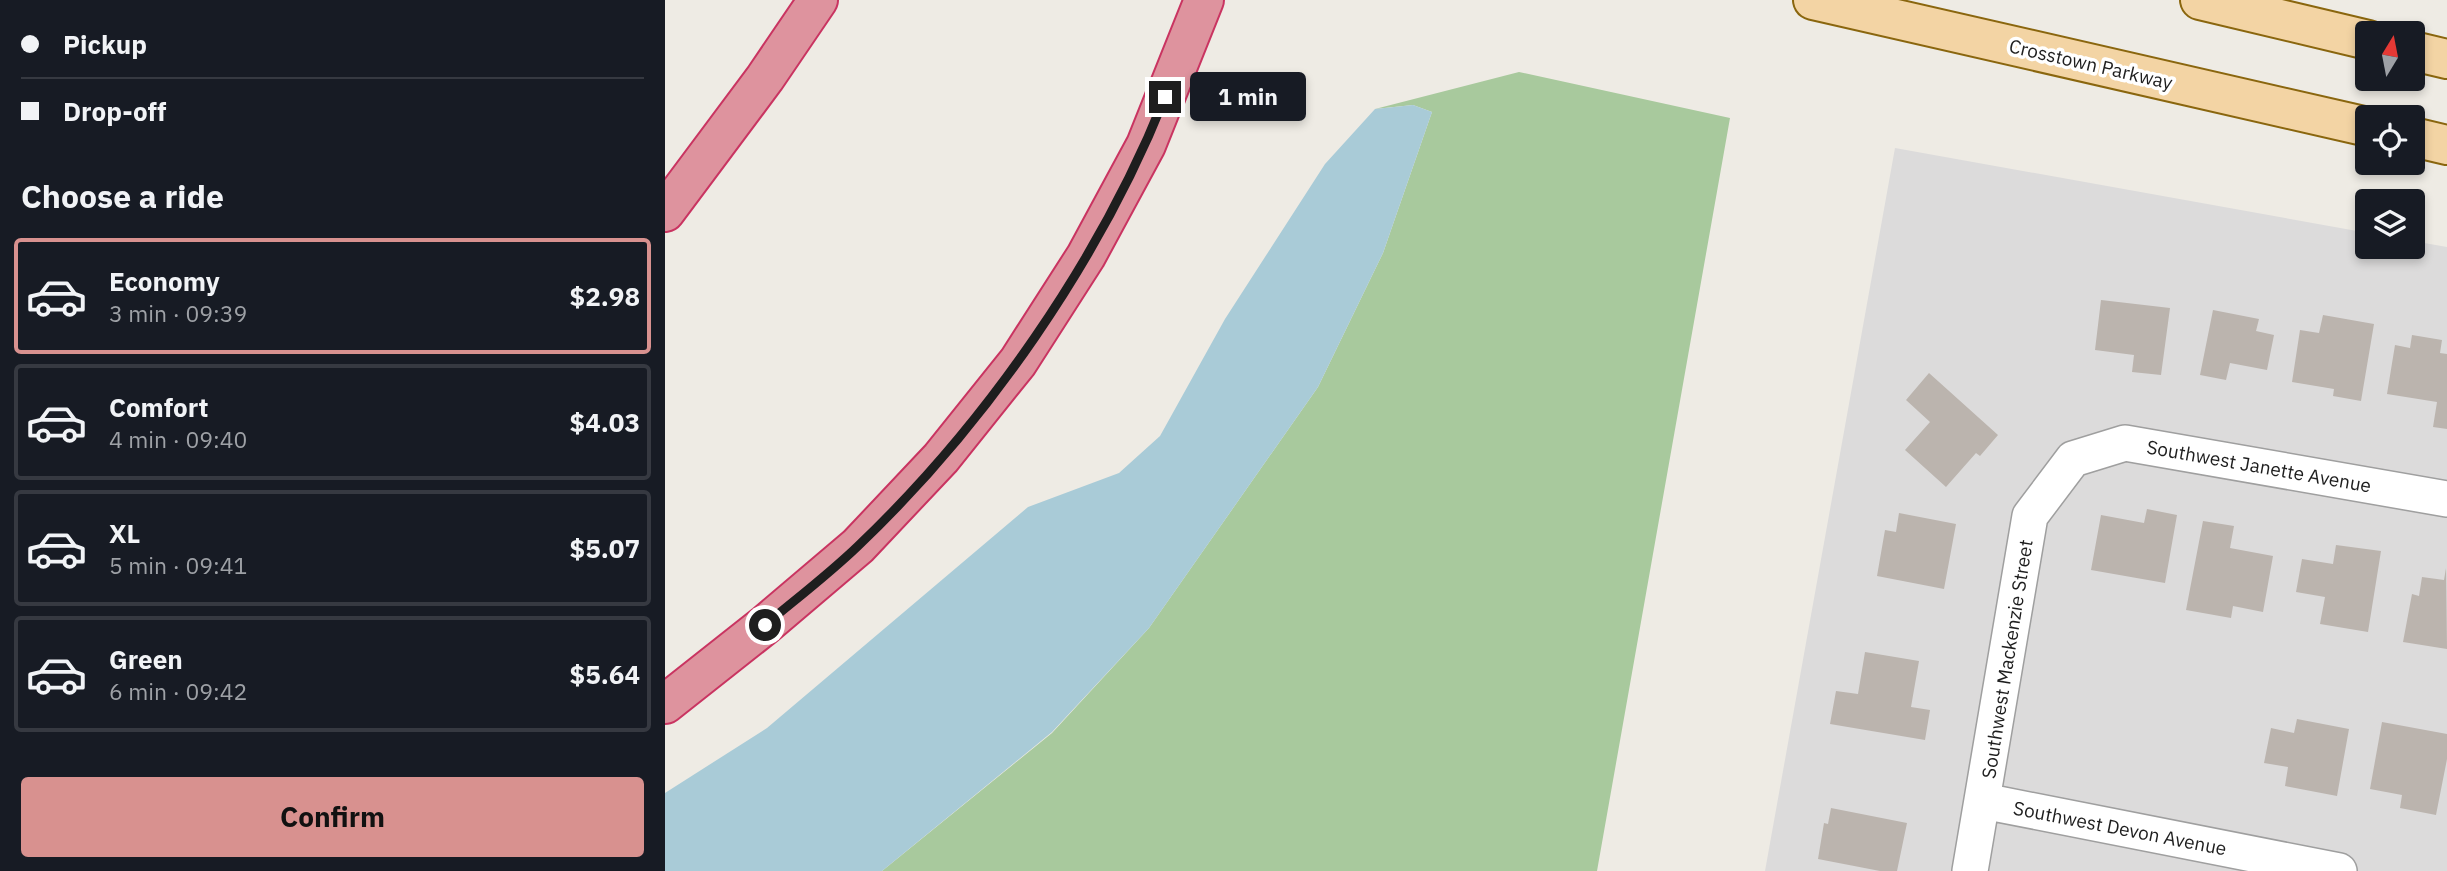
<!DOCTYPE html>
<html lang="en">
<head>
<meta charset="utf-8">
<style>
	body { margin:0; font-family:"IBM Plex Sans",sans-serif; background:#20242c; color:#f1f3f6; height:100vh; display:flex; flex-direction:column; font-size:26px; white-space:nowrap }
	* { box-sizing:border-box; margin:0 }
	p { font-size:23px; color:#9ea1a6 }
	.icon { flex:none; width:38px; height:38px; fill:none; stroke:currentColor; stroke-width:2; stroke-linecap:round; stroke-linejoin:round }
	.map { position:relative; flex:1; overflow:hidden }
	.side { display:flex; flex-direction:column; background:#171b24; width:665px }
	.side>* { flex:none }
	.banner { display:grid; align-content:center; height:154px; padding:0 21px; background:#171b24 }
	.needle { width:46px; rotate:10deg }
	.controls { position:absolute; left:1690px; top:21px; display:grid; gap:14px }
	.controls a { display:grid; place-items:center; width:70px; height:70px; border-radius:7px; background:#171b24; box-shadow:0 4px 10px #0003; font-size:35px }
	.end { position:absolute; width:32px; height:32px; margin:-16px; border:9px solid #1e1e1e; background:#fff; box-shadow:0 0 0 4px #fff }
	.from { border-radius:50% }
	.bubble { position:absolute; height:49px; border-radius:7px; background:#171b24; box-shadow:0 4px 10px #0003; font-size:23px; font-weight:700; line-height:49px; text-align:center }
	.banner b { display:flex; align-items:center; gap:24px; height:66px; font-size:26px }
	.banner b+b { border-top:2px solid #363941 }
	.banner i { width:18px; height:18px; background:#f1f3f6 }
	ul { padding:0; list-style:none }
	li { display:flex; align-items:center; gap:21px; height:116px; margin:0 14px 10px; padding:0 7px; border:4px solid #363941; border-radius:7px }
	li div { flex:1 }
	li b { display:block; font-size:26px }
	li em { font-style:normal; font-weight:700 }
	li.on { border-color:#d8918f }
	li>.icon { width:63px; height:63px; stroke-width:1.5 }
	h2 { padding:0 21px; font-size:32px; line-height:84px }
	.button { display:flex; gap:14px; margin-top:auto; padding:14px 21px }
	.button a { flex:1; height:80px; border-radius:7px; background:#d8918f; color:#111; font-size:28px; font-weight:700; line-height:80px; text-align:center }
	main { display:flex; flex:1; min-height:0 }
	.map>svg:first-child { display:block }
	.residential { fill:#dcdbdb }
	.forest { fill:#a8c99d }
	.water { fill:#a9cbd7 }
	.building { fill:#bbb4ae }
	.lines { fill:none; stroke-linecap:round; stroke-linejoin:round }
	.minor-casing { stroke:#9f9f9f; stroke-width:38 }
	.major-casing { stroke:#8a660e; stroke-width:42 }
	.highway-casing { stroke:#c93461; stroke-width:42 }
	.minor { stroke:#fff; stroke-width:35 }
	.major { stroke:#f3d4a4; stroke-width:38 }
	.highway { stroke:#de939e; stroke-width:38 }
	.route { stroke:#1e1e1e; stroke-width:9 }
	.labels { text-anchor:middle; stroke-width:7; stroke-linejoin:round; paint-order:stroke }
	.street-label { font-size:19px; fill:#1e1e1e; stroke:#fff }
</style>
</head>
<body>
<main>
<section class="side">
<div class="banner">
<b><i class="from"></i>Pickup</b>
<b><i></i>Drop-off</b>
</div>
<h2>Choose a ride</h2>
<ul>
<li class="on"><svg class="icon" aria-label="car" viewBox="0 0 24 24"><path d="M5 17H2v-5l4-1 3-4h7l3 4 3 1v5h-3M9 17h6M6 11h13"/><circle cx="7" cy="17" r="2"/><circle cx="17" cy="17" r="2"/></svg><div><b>Economy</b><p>3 min · 09:39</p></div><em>$2.98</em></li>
<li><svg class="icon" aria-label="car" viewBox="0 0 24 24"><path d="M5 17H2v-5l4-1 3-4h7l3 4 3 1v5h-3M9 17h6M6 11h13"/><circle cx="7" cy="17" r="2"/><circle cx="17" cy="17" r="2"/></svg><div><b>Comfort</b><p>4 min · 09:40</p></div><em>$4.03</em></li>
<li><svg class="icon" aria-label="car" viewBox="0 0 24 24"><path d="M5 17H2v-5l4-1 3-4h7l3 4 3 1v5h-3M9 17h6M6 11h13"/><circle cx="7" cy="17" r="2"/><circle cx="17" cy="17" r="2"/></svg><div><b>XL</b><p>5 min · 09:41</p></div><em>$5.07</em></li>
<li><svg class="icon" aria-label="car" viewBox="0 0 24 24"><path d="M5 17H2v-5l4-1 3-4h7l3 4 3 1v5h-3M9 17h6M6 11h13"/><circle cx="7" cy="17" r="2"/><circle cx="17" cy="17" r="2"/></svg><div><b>Green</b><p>6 min · 09:42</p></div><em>$5.64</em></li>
</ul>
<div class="button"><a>Confirm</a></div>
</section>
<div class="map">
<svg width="1782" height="871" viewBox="0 0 1782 871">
	<rect width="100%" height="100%" fill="#eeebe4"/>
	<path class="residential" d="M1230,148l473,85v14h45v-6l34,6v624h-682z"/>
	<path class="forest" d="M854,72l211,46 -133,753h-715l170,-138 97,-105 169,-241 65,-134 49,-141 -19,-7 -38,4z"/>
	<path class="water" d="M748,105l19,7 -49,141 -65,134 -169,241 -97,104 -170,139h-217v-78l102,-65 261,-221 91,-34 41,-37 65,-117 100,-155 50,-55z"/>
	<path class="building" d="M1436,300l69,8 -9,67 -29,-3 2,-17 -39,-5z
		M1548,310l46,9 -3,12 18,4 -7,35 -37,-7 -4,17 -26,-5z
		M1658,315l51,9 -13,77 -28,-5 1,-7 -42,-7 8,-52 19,3z
		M1747,335l30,5 -2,13 7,1v75l-14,-2 4,-25 -50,-8 8,-49 15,3z
		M1264,373l69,62 -18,21 -4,-3 -30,34 -41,-37 25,-28 -24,-22z
		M1482,509l30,6 -12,68 -74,-13 10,-55 43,8z
		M1234,513l57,11 -12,65 -67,-13 8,-46 11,2z
		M1538,521l31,5 -4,22 43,8 -10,56 -30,-6 -2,12 -45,-8z
		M1671,545l45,6 -13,81 -48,-8 5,-27 -29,-5 6,-33 31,5z
		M1781,568l1,81 -44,-7 9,-48 7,2 3,-19 22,3z
		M1200,652l54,9 -8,46 19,3 -5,30 -95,-16 6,-33 22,3z
		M1632,719l52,10 -12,67 -52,-10 3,-19 -24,-4 7,-35 23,5z
		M1717,722l65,12v25l-11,56 -36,-7 2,-13 -32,-6z
		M1166,808l76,15 -10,48h-17l-62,-12 6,-36 4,1z"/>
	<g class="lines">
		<g class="minor-casing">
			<path id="minor" d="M1318,801l356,70
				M1305,871l60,-355 43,-57 52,-16 322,56"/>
		</g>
		<g class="major-casing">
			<path id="major" d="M1148,0l555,127
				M1535,0l168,40
				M1748,51l34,8
				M1748,137l34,8"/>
		</g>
		<g class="highway-casing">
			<path id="highway" d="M0,212l100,-134 53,-78
				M0,704l100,-79 93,-79 83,-88 77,-96 68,-106 60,-111 58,-145"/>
		</g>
		<use href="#minor" class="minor"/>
		<use href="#major" class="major"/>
		<use href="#highway" class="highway"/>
	</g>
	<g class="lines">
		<path class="route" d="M100,625c31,-26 64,-51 93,-79 128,-122 242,-286 307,-449"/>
	</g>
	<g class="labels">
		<g class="street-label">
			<text transform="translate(1426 64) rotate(13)" y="7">Crosstown Parkway</text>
			<text transform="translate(1594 466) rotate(10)" y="7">Southwest Janette Avenue</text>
			<text transform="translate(1342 659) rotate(-81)" y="7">Southwest Mackenzie Street</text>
			<text transform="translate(1455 828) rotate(11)" y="7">Southwest Devon Avenue</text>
		</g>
	</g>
</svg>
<div class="controls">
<a><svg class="needle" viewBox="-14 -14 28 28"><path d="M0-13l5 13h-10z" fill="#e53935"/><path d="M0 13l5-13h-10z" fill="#9ea1a6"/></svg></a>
<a><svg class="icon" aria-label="locate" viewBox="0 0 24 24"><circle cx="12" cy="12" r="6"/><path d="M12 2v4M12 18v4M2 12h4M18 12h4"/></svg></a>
<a><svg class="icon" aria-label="layers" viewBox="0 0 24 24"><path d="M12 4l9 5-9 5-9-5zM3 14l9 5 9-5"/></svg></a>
</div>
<i class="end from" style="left:100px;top:625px"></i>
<i class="end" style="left:500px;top:97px"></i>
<div class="bubble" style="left:525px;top:72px;width:116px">1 min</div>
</div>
</main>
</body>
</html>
